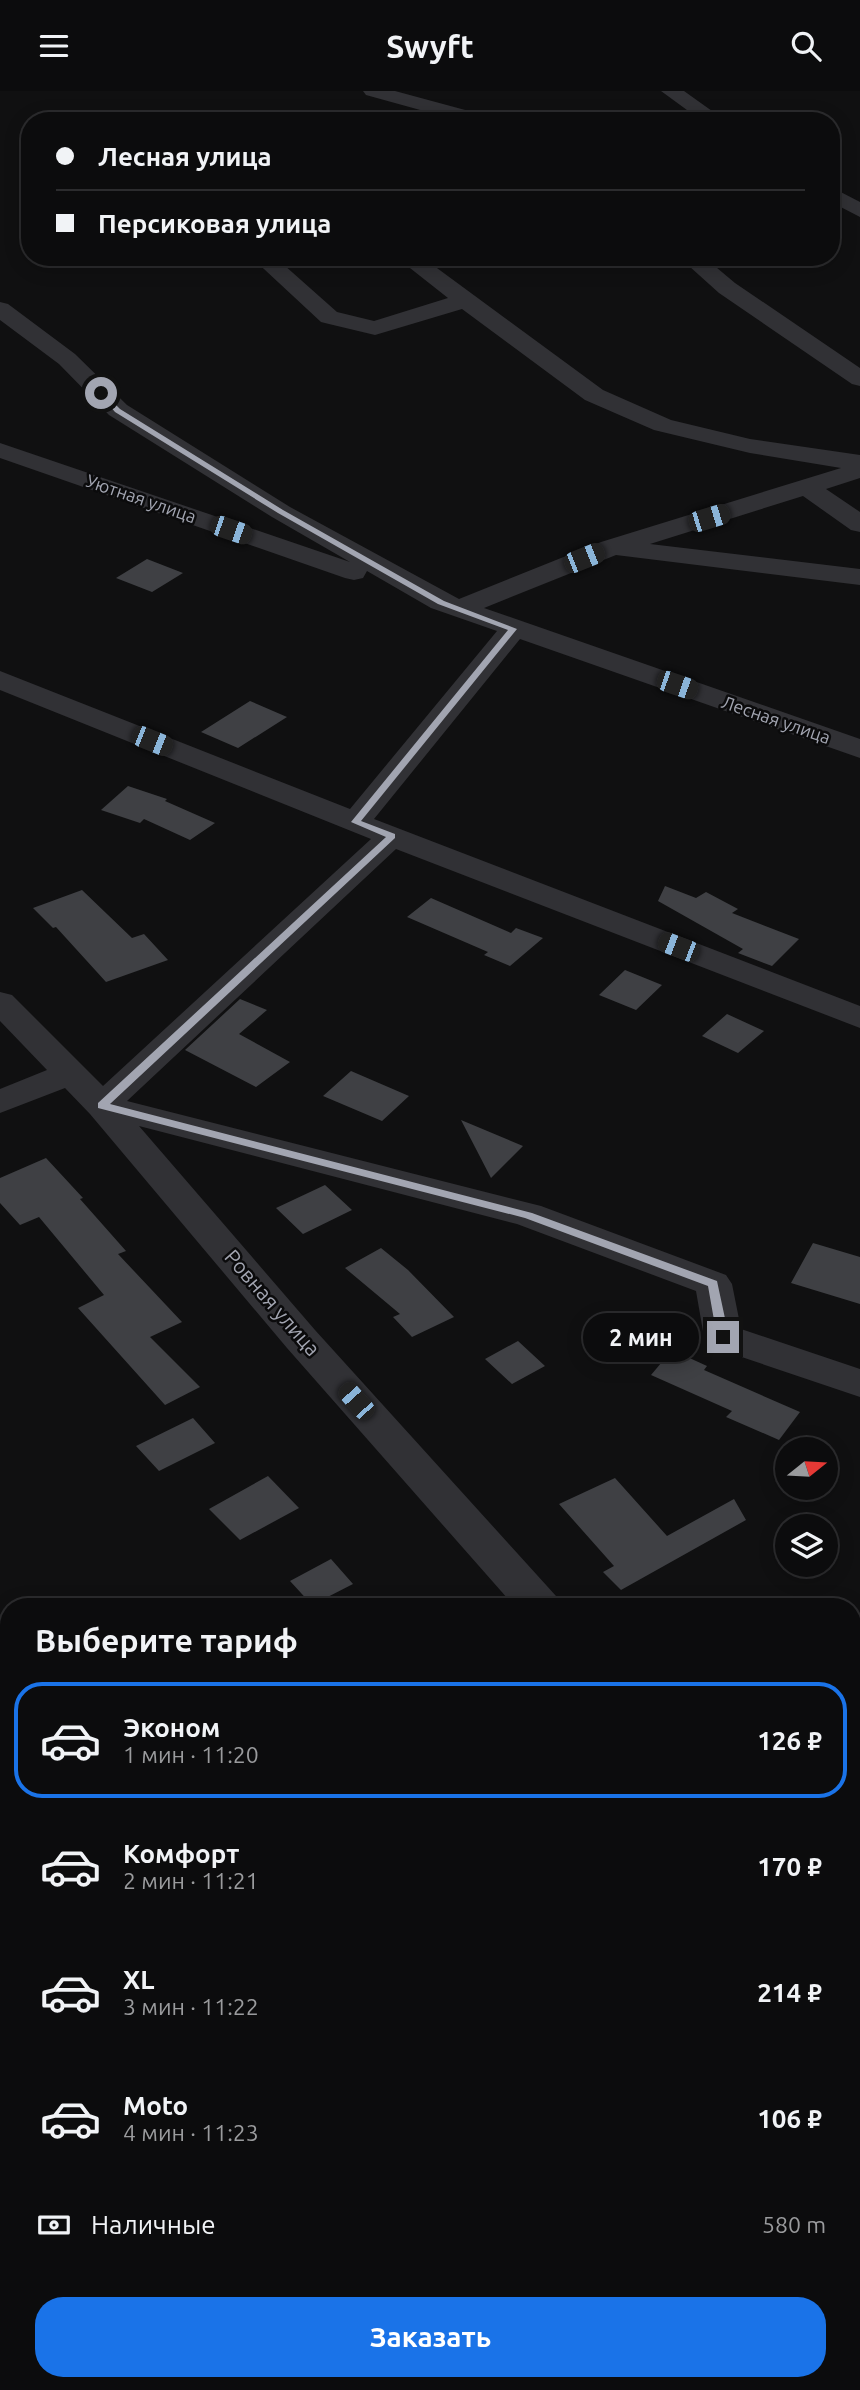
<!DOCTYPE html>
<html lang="ru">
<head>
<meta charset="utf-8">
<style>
	body { margin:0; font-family:Ubuntu,sans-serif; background:#1a1a1b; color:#f1f3f6; height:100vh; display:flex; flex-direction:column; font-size:26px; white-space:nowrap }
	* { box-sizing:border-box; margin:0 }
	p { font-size:23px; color:#9a9b9d }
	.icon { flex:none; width:38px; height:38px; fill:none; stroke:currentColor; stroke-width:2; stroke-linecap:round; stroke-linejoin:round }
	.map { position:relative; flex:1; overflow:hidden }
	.sheet { position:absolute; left:0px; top:1507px; width:861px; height:793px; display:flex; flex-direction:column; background:#0c0c0d; border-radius:28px 28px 0 0; box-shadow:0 4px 18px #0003,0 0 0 2px #2c2c2e }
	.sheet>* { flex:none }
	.guide { position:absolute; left:21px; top:21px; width:819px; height:154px; border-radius:28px; box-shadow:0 4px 18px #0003,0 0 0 2px #2c2c2e; display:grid; align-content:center; height:154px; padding:0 35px; background:#0c0c0d }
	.needle { width:46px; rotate:72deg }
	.fabs { position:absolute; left:775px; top:1346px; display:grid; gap:14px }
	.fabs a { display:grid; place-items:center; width:63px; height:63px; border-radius:50%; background:#0c0c0d; box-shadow:0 4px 18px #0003,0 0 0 2px #2c2c2e; font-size:35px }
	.end { position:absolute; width:32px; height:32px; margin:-16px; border:9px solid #a2a5b1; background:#111; box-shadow:0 0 0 4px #111 }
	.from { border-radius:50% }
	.bubble { position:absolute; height:49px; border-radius:24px; background:#0c0c0d; box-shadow:0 4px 18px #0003,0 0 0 2px #2c2c2e; font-size:23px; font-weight:600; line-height:49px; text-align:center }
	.car { position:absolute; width:21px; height:42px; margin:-21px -10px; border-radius:9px; box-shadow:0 0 5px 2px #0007; background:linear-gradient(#222 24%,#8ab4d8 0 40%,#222 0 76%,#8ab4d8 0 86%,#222 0) }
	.guide b { display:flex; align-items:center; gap:24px; height:66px; font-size:26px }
	.guide b+b { border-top:2px solid #2c2c2e }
	.guide i { width:18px; height:18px; background:#f1f3f6 }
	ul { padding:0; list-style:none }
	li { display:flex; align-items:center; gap:21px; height:116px; margin:0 14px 10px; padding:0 21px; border:4px solid transparent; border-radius:28px }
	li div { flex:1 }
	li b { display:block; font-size:26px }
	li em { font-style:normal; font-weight:600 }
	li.on { border-color:#1a73e8 }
	li>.icon { width:63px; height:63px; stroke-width:1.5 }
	h2 { padding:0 35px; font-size:32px; line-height:84px }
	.pay { display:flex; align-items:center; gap:18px; height:77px; padding:0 35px; font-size:26px }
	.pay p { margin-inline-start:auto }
	.primary-button { display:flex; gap:14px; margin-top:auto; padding:14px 35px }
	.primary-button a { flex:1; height:80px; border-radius:28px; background:#1a73e8; color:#fff; font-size:28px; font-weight:600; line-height:80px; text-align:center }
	header { display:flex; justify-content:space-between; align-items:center; height:91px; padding:0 35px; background:#0c0c0d; font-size:32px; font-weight:600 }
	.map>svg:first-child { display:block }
	.building { fill:#3f4044 }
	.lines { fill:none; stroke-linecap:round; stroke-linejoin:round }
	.street { fill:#313135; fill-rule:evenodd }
	.route { fill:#a2a5b1 }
	.labels { text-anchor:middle; stroke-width:5; stroke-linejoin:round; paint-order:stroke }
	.far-street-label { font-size:18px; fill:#a2a5b1; stroke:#0b0b0c }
	.street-label { font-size:21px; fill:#a2a5b1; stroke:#0b0b0c }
</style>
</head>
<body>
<header><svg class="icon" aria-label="menu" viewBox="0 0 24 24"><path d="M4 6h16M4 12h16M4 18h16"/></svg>Swyft<svg class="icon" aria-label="search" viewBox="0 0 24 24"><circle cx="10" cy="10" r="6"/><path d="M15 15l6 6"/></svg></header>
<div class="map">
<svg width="860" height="2299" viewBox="0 0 860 2299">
	<rect width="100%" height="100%" fill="#101011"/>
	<path class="building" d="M147,468l36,14 -31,19 -36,-14z
		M250,610l37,16 -49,31 -37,-16z
		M128,695l39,13 -2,2 50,22 -25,17 -46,-21 -4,4 -39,-13z
		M665,795l31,12 10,-6 32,17 -6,4 67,26 -27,27 -34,-13 5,-4 -85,-48z
		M82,799l50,48 12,-4 24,26 -62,22 -50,-55 -3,1 -20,-20z
		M431,807l80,35 5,-5 27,10 -33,28 -26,-11 4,-3 -81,-35z
		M625,879l37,15 -26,25 -37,-15z
		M240,908l27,11 -28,24 51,28 -34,25 -71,-37z
		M727,923l37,17 -26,22 -36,-17z
		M351,980l58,25 -27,25 -59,-25z
		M461,1029l62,26 -32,32z
		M46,1067l37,40 -3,1 46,52 -8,3 64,68 -32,15 50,50 -35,18 -87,-97 26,-13 -65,-78 -19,8 -20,-22v-25z
		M325,1094l27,25 -49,24 -27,-26z
		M813,1152l47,14v47l-69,-21z
		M381,1157l27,22 46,47 -42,20 -19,-20 7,-3 -55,-46z
		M518,1250l27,25 -33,18 -27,-25z
		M672,1259l35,16 -3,4 96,42 -21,28 -53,-23 6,-6 -81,-36z
		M193,1327l22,25 -56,28 -23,-25z
		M268,1385l31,32 -59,32 -31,-31z
		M615,1387l52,58 67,-37 12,21 -125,70 -18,-18 11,-6 -55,-62z
		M331,1468l22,25 -41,21 -22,-24z"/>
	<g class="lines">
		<path class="street" d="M363,0h32l96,26 3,4h-34l-94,-26z
			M661,0h23l42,30h-24z
			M831,96l29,15v15l-29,-15z
			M251,166h24l62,55 37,9 74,-23 -52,-41h26l181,133 68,30 79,19 110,16v23l-34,11 34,23v20l-9,-2 -48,-34 -153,48 210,25v16l-244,-30 -132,53 376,131v19l-340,-119 -146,180 486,187v22l-464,-179 -269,252 414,105 185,69 6,9 9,45 119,40v28l-151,-51 -5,-9 -8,-46 -179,-67 -378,-98 176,204 241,266 6,11h-47l-228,-259 -197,-234 -25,-26 -65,25v-24l47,-19 -47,-49v-29l12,3 91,91 268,-247 -371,-149v-19l350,138 147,-178 -66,-23 -64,-37 -4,7 -9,2 -9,-2 -345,-120v-15l350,119 -78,-45 -163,-102 -50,-51 -59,-44v-18l8,2 67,50 52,51 163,102 169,92 142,-57 240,-74 -91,-15 -96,-23 -69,-30 -123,-91 -87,26 -46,-11 -8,-2z
			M679,166h25l31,26 125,85v18l-8,-2 -133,-91z
			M852,1842l8,2v48l-8,-3z
			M0,1847l9,4v83l-9,3z
			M263,2291h54l4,8h-55z"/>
	</g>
	<path class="route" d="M98,301h5l17,17 163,101 161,91 73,28 -156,192 34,13v4l-285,266 422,109 185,68 12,56 -2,3h-8l-2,-3 -9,-51 -183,-68 -427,-110v-5l288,-266 -35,-15 157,-192 -70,-26 -160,-91 -163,-101z"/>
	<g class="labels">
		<g class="far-street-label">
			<text transform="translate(141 408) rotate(19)" y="6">Уютная улица</text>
			<text transform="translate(776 629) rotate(19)" y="6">Лесная улица</text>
		</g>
		<g class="street-label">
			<text transform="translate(272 1212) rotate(49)" y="7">Ровная улица</text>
		</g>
	</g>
</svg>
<div class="fabs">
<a><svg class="needle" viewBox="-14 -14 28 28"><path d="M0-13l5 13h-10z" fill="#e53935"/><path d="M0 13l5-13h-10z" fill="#9a9b9d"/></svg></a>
<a><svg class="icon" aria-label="layers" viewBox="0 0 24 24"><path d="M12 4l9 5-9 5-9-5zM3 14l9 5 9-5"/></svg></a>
</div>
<i class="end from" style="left:101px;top:302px"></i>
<i class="end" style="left:723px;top:1246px"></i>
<div class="bubble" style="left:583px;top:1222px;width:116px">2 мин</div>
<i class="car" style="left:709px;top:427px;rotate:73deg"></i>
<i class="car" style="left:231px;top:439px;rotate:109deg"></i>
<i class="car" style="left:584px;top:467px;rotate:68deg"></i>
<i class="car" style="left:677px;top:594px;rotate:109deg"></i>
<i class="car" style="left:152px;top:650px;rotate:112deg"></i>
<i class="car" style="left:678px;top:856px;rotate:291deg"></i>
<i class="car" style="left:356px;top:1310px;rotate:318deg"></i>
<div class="guide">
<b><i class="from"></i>Лесная улица</b>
<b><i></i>Персиковая улица</b>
</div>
<section class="sheet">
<h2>Выберите тариф</h2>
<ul>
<li class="on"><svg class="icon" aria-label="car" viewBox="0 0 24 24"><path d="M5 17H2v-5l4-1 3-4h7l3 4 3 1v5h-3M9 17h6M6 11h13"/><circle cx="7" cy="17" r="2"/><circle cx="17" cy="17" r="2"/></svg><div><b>Эконом</b><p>1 мин · 11:20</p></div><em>126 ₽</em></li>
<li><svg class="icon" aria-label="car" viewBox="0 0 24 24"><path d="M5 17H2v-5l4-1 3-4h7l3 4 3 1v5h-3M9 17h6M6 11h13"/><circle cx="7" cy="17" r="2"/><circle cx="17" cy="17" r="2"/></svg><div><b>Комфорт</b><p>2 мин · 11:21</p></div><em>170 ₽</em></li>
<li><svg class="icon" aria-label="car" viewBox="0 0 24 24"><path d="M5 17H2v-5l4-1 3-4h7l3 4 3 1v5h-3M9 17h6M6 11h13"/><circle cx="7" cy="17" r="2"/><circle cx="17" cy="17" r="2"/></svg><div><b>XL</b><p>3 мин · 11:22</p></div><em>214 ₽</em></li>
<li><svg class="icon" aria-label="car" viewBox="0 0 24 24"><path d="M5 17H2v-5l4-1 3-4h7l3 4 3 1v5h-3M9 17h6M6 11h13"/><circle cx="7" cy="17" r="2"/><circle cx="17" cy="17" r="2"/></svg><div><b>Moto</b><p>4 мин · 11:23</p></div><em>106 ₽</em></li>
</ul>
<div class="pay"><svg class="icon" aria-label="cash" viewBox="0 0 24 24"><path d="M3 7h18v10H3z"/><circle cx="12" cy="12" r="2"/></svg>Наличные<p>580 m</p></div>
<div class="primary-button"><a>Заказать</a></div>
</section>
</div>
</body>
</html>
